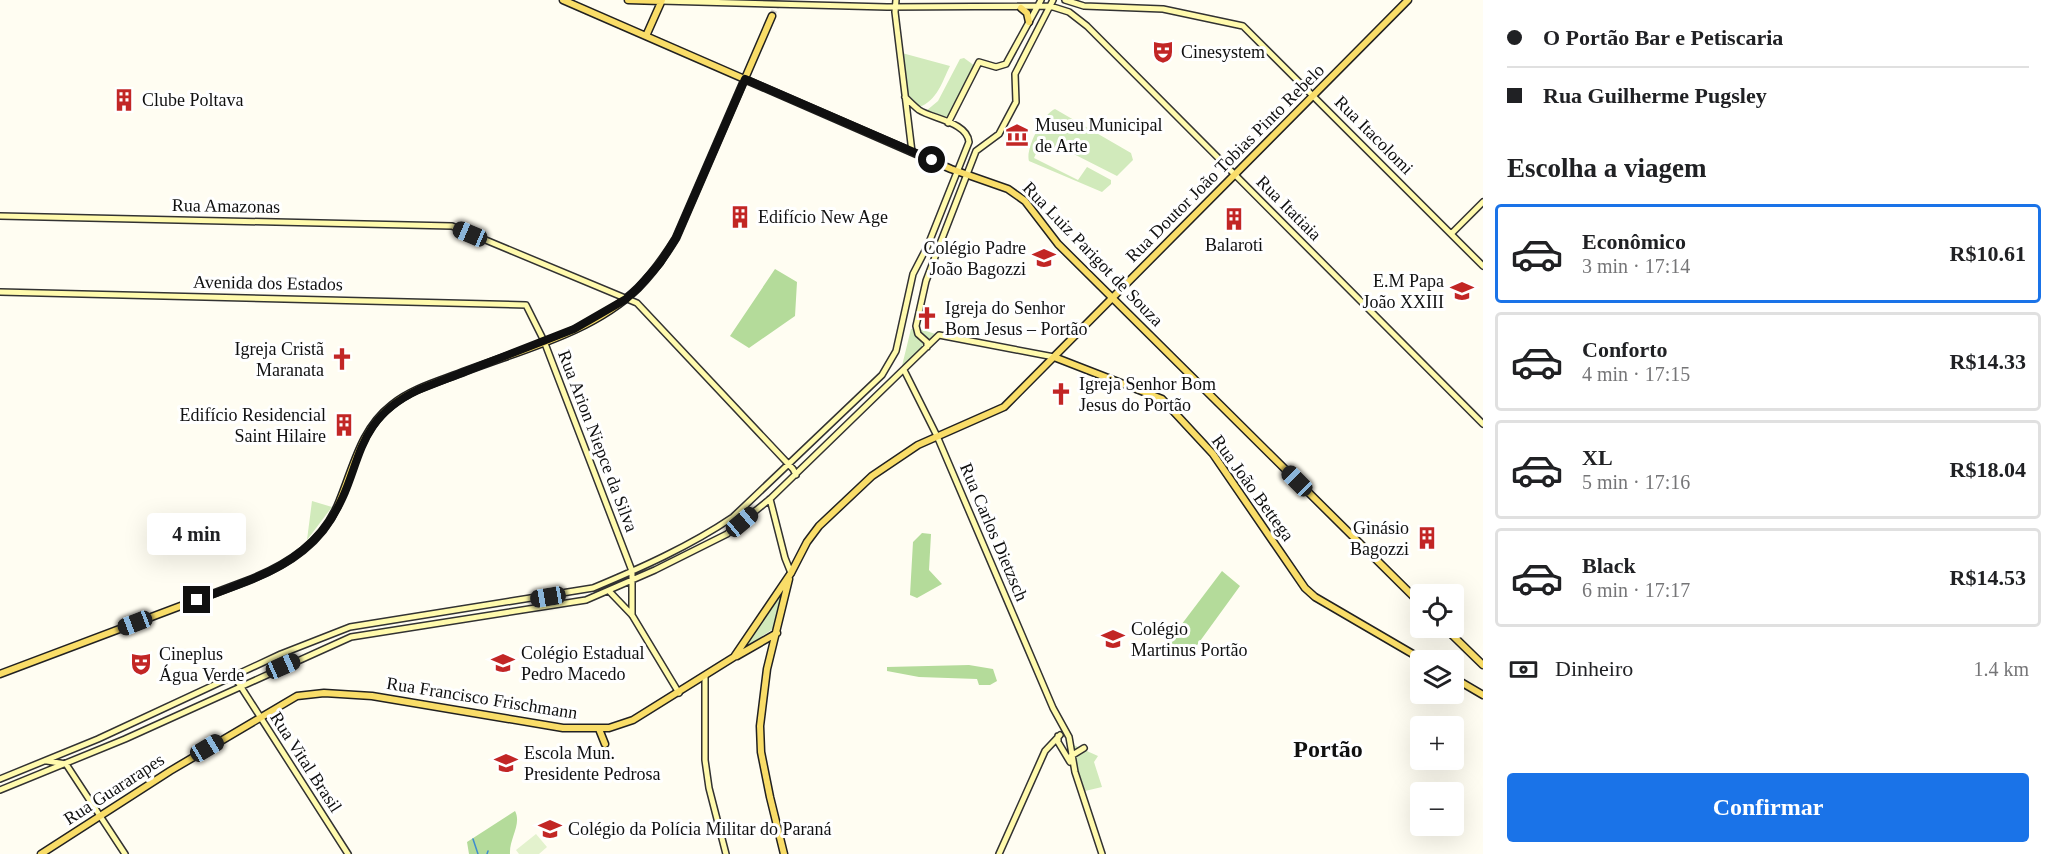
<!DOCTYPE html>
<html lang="pt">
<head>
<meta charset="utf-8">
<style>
	body { margin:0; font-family:"Times New Roman",serif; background:#f2f2f2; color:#202124; height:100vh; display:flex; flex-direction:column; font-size:22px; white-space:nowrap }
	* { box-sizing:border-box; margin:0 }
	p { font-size:20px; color:#757577 }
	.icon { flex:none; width:33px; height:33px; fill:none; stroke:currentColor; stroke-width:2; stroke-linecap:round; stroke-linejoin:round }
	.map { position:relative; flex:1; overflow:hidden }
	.side { display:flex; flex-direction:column; background:#fff; width:570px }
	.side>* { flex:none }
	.hud { display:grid; align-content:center; height:132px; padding:0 24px; background:#fff }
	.tools { position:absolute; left:1410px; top:584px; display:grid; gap:12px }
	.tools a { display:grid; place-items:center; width:54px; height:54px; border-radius:6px; background:#fff; box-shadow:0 6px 24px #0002; font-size:30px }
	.end { position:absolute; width:27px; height:27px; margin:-14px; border:8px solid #101010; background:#fff; box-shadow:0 0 0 3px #fff }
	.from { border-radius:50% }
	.bubble { position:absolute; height:42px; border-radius:6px; background:#fff; box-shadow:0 6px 24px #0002; font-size:20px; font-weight:700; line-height:42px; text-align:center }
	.car { position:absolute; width:18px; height:36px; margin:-18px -9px; border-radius:8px; box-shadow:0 0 4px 2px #0007; background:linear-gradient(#222 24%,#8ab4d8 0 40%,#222 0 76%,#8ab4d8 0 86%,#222 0) }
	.hud b { display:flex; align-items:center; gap:21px; height:57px; font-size:22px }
	.hud b+b { border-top:2px solid #e0e0e0 }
	.hud i { width:15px; height:15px; background:#202124 }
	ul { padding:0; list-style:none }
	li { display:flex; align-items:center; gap:18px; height:99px; margin:0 12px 9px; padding:0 12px; border:3px solid #e0e0e0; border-radius:6px }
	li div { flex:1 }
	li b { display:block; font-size:22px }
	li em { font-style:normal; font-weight:700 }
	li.active { border-color:#1a73e8 }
	li>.icon { width:54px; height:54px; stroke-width:1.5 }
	h2 { padding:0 24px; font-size:27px; line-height:72px }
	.pay { display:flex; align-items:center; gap:15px; height:66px; padding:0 24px; font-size:22px }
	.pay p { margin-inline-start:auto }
	.primary-button { display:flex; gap:12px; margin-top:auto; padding:12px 24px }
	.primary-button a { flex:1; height:69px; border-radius:6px; background:#1a73e8; color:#fff; font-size:24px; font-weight:700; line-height:69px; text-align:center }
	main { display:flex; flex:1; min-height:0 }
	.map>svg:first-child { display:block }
	.green { fill:#d1eabb }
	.forest { fill:#b4db9a }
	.pitch { fill:#e3f2cd }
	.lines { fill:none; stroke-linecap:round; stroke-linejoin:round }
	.stream { stroke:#3d8dcf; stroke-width:1.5 }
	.primary-tunnel { stroke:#dbd9d0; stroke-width:6; stroke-dasharray:6 3; stroke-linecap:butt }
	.secondary-casing { stroke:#323232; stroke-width:8 }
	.primary-casing { stroke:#212121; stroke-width:9 }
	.secondary { stroke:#fffaad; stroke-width:5 }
	.primary { stroke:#f9dd68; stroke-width:6 }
	.route { stroke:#101010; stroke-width:8 }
	.labels { text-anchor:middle; stroke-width:6; stroke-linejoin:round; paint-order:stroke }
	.poi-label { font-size:18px; fill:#101010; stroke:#fff; text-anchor:start }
	.street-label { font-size:18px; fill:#101010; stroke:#fff }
	.district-label { font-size:24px; font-weight:bold; fill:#101010; stroke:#fff }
</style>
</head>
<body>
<main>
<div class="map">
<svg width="1483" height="854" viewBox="0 0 1483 854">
	<rect width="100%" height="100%" fill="#fffdf2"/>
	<path class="green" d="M902,53l48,13c-8,16 -13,35 -31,41l-11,-12z
		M964,58l11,8 -26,50 -5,2 -18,-7 12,-10 22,-42z
		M1055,109l76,44 2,7 -16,16 -61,-31 -5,8 -12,-6 -5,11 44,22 9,-13 24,13v4l-9,8 -73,-31c-4,-12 14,-47 26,-52z
		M916,328l23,7 -39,39 11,-45z
		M312,501l20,6 -25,33z
		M774,594l7,4 -8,31 -33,22z
		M1069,743l29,13 -4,6 8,25 -17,4z"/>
	<path class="forest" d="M775,269l22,13 -2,34 -46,32 -19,-12z
		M922,533l9,1 -2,36 13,14 -25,14 -7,-3 3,-53z
		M1222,571l18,15 -53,73 -18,-18z
		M969,665l24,4 4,12 -7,4h-11l-2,-6 -58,-2 -32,-6v-4z
		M515,811c7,13 -6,28 -5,43h-41l-2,-12z"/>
	<path class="pitch" d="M536,834l11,13 -8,7h-20l-3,-4z"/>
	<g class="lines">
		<path class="stream" d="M473,839l5,15
			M487,854l1,-3"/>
		<path class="primary-tunnel" d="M772,16l7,-16"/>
		<g class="secondary-casing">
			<path id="secondary" d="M896,0l-1,12 17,140
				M1065,0l19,6 79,3 80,17 240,240
				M661,1l226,6 163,-1 19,6 18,14 396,398
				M948,123l31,-61 17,5 10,-3 35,-64
				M0,216l452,10 185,77 156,166 3,6
				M1451,234l32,-32
				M0,292l526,13 18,36 88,230v44
				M927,347v-5l-9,-8 -2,-8 10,-45 12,-32 38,-98 23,-17 17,-32 -1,-28 38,-74
				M904,370l33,66 116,272 16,29 6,35 27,82
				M770,499l15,59 6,15
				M610,592l22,23 47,78
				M234,676l114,178
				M705,677v83l4,28 17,66
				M1058,736v6l12,20
				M1071,756l13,-8
				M47,761l19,3 59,90
				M0,779l98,-40 183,-85 69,-27 243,-39c48,-20 97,-42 140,-71l149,-142 14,-24 17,-77 15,-29 41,-103c-2,-20 -36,-23 -50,-32 -5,-4 -10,-9 -14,-13
				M0,790l125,-51 226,-102 235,-37 69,-30 72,-36 43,-35 169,-164 115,22
				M999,854l46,-103 15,-16"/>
		</g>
		<g class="primary-casing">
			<path id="primary" d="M563,0l388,169 57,20 17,12 33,43 362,359
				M628,0l33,1
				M1021,8l6,5 2,9
				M646,36l16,-36
				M1054,357l108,42 51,55 92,134 10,9 108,63
				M1444,627l39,38
				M737,656l40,-23
				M0,674l247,-93c41,-16 77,-39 93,-81 14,-34 21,-71 52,-95 21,-17 49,-24 74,-34 57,-22 127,-39 172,-83 15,-15 27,-32 38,-50l96,-222
				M1454,678l29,17
				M599,729l6,15
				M41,854l129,-83 127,-75 27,-3 48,3 191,32h46l24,-8 101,-63 57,-84 16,-31 12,-16 53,-50 46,-31 86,-38 404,-407
				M784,854l-14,-57 -9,-45 -1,-26 7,-57 22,-90"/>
		</g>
		<use href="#secondary" class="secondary"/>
		<use href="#primary" class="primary"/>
	</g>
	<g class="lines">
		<path class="route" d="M197,600c48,-18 97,-31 129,-74 39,-52 21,-102 92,-136l156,-61 52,-30 12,-11 22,-25 16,-25 69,-159 187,81"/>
	</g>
	<defs>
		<g id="theatre-bare" transform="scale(1.8)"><path d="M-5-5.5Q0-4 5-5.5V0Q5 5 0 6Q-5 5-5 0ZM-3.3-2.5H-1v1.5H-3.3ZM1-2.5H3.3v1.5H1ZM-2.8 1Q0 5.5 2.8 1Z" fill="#c22625" stroke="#fff" stroke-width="2.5" paint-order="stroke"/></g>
		<g id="building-bare" transform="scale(1.8)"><path d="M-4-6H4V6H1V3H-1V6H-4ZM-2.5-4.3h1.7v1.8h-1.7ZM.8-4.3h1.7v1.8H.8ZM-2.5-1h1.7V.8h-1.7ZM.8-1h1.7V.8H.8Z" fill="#c22625" stroke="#fff" stroke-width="2.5" paint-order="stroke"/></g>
		<g id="museum-bare" transform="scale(1.8)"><path d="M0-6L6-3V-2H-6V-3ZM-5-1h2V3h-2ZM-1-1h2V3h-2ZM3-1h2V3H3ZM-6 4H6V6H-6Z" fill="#c22625" stroke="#fff" stroke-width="2.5" paint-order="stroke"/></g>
		<g id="school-bare" transform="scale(1.8)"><path d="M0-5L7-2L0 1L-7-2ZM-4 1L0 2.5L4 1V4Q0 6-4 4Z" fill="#c22625" stroke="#fff" stroke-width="2.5" paint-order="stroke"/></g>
		<g id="church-bare" transform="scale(1.8)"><path d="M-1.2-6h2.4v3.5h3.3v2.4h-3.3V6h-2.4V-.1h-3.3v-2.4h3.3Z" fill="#c22625" stroke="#fff" stroke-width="2.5" paint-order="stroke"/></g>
		<g id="university-bare" transform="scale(1.8)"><path d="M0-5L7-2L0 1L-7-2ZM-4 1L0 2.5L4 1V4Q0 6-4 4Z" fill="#c22625" stroke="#fff" stroke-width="2.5" paint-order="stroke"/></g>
	</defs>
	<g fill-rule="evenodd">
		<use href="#theatre-bare" x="1163" y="52"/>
		<use href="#building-bare" x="124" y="100"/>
		<use href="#museum-bare" x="1017" y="135"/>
		<use href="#building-bare" x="740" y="217"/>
		<use href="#building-bare" x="1234" y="219"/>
		<use href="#school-bare" x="1044" y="258"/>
		<use href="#school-bare" x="1462" y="291"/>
		<use href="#church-bare" x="927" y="318"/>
		<use href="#church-bare" x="342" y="359"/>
		<use href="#church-bare" x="1061" y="394"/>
		<use href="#building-bare" x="344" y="425"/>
		<use href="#building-bare" x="1427" y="538"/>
		<use href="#school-bare" x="1113" y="639"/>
		<use href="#school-bare" x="503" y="663"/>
		<use href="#theatre-bare" x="141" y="664"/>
		<use href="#school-bare" x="506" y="763"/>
		<use href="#university-bare" x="550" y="829"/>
	</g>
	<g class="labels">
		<g class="poi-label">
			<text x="1181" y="58">Cinesystem</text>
			<text x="142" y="106">Clube Poltava</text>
			<text x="1035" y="131">Museu Municipal<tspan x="1035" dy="21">de Arte</tspan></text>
			<text x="758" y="223">Edifício New Age</text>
			<text x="1234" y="251" text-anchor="middle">Balaroti</text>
			<text x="1026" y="254" text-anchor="end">Colégio Padre<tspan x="1026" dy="21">João Bagozzi</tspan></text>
			<text x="1444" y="287" text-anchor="end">E.M Papa<tspan x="1444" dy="21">João XXIII</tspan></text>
			<text x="945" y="314">Igreja do Senhor<tspan x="945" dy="21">Bom Jesus – Portão</tspan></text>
			<text x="324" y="355" text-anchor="end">Igreja Cristã<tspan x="324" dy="21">Maranata</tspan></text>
			<text x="1079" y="390">Igreja Senhor Bom<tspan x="1079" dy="21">Jesus do Portão</tspan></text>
			<text x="326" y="421" text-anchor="end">Edifício Residencial<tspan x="326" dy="21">Saint Hilaire</tspan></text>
			<text x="1409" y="534" text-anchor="end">Ginásio<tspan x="1409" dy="21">Bagozzi</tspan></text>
			<text x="1131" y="635">Colégio<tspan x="1131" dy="21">Martinus Portão</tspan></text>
			<text x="521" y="659">Colégio Estadual<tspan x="521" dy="21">Pedro Macedo</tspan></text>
			<text x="159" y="660">Cineplus<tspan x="159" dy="21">Água Verde</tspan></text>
			<text x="524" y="759">Escola Mun.<tspan x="524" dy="21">Presidente Pedrosa</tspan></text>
			<text x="568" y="835">Colégio da Polícia Militar do Paraná</text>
		</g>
		<g class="street-label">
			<text transform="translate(1374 135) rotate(45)" y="6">Rua Itacolomi</text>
			<text transform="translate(1225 163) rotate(-45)" y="6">Rua Doutor João Tobias Pinto Rebelo</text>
			<text transform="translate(226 206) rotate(1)" y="6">Rua Amazonas</text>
			<text transform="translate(1289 208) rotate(45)" y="6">Rua Itatiaia</text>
			<text transform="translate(1093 254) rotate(46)" y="6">Rua Luiz Parigot de Souza</text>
			<text transform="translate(268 283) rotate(1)" y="6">Avenida dos Estados</text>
			<text transform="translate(598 441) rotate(69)" y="6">Rua Arion Niepce da Silva</text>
			<text transform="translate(1253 488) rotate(54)" y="6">Rua João Bettega</text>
			<text transform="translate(994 532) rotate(67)" y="6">Rua Carlos Dietzsch</text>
			<text transform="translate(482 698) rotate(9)" y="6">Rua Francisco Frischmann</text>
			<text transform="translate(306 762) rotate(57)" y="6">Rua Vital Brasil</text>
			<text transform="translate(114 789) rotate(-33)" y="6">Rua Guararapes</text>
		</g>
		<g class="district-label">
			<text x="1328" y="757">Portão</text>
		</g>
	</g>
</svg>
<div class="tools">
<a><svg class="icon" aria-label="locate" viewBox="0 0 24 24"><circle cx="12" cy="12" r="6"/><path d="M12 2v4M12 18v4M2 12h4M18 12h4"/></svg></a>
<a><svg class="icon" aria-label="layers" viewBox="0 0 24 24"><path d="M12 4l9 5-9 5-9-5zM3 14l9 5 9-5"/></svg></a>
<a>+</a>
<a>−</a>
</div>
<i class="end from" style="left:932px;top:160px"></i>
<i class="end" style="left:197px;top:600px"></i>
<div class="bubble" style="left:147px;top:513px;width:99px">4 min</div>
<i class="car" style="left:470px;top:234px;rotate:293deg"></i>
<i class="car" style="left:1297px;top:481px;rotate:315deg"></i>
<i class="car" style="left:742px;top:522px;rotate:50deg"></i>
<i class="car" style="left:548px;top:597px;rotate:260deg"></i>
<i class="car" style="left:135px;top:623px;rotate:249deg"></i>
<i class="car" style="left:283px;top:666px;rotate:66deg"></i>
<i class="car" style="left:207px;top:748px;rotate:59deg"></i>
</div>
<section class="side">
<div class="hud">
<b><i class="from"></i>O Portão Bar e Petiscaria</b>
<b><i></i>Rua Guilherme Pugsley</b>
</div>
<h2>Escolha a viagem</h2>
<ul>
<li class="active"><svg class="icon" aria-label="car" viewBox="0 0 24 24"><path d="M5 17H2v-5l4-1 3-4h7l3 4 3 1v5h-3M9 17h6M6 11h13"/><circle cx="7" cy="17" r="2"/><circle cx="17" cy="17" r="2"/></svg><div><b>Econômico</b><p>3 min · 17:14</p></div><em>R$10.61</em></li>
<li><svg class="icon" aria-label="car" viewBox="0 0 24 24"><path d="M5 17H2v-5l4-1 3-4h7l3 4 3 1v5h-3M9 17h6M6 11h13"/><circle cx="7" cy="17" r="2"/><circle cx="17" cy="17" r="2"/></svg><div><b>Conforto</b><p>4 min · 17:15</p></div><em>R$14.33</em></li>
<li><svg class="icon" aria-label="car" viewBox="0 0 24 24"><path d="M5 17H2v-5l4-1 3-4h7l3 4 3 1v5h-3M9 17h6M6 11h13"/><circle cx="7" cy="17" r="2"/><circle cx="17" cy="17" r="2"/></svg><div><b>XL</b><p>5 min · 17:16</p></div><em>R$18.04</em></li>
<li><svg class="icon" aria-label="car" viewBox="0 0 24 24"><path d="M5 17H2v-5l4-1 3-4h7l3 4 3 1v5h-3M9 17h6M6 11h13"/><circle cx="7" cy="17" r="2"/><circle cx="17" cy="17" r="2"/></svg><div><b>Black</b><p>6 min · 17:17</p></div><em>R$14.53</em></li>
</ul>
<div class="pay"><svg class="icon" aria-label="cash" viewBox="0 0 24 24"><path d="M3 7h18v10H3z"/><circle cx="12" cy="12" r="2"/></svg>Dinheiro<p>1.4 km</p></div>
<div class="primary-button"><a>Confirmar</a></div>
</section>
</main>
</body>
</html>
